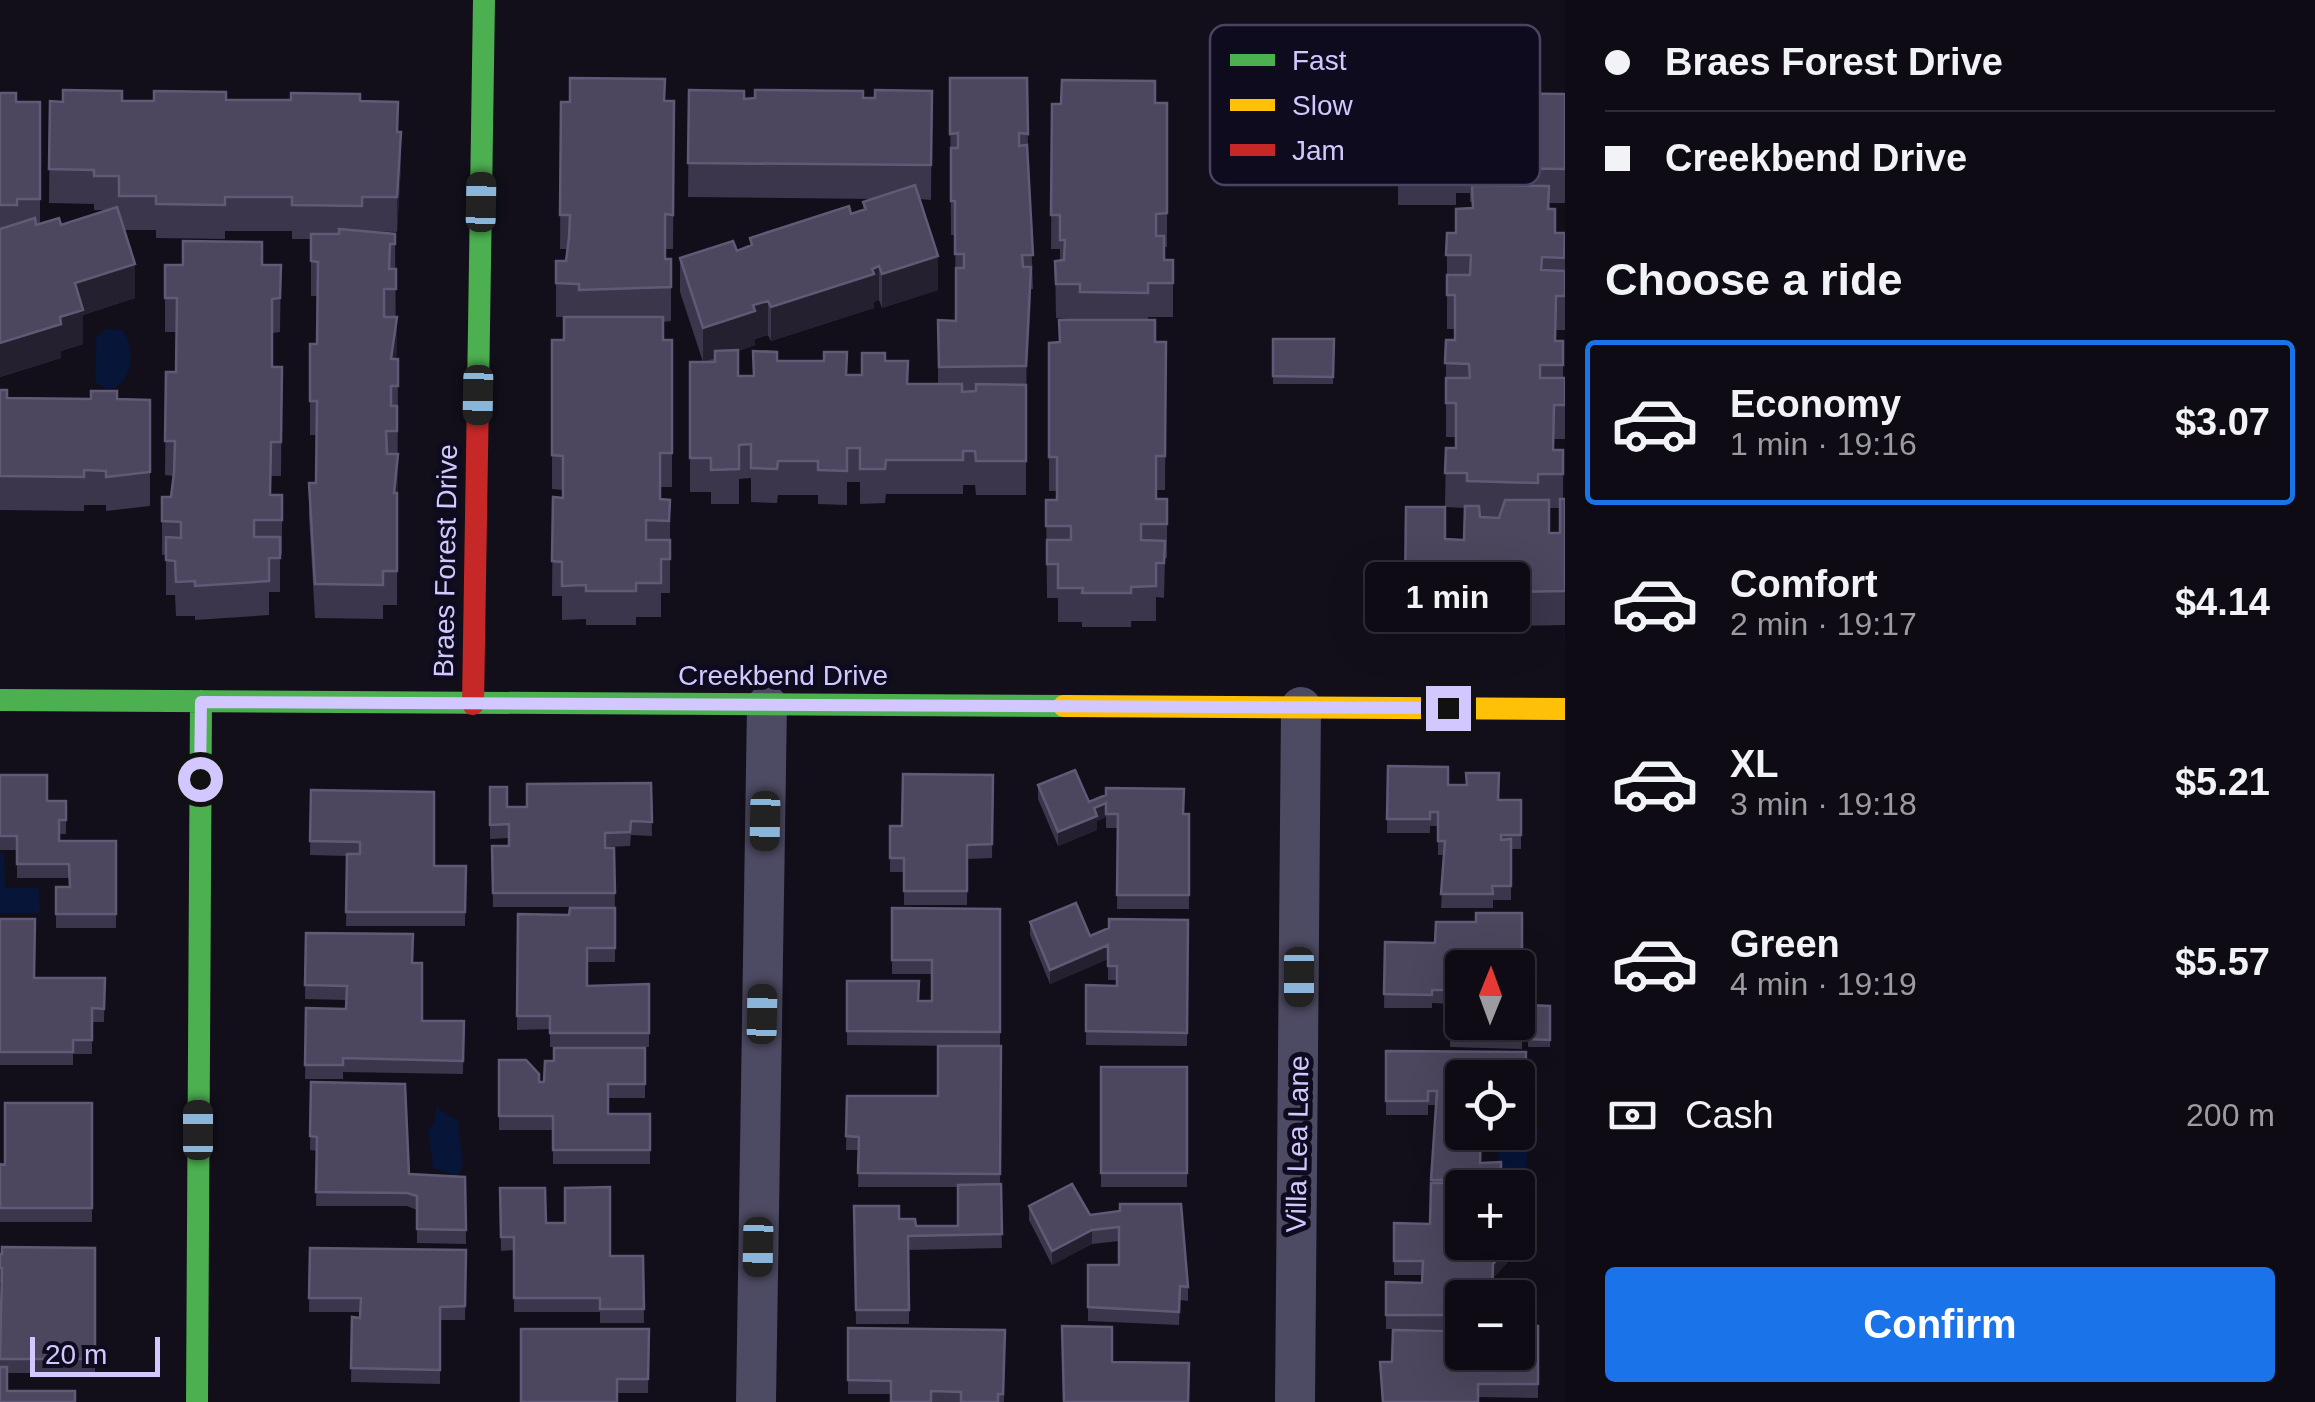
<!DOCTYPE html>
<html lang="en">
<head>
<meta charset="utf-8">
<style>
	body { margin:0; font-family:Helvetica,sans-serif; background:#17141d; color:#f1f3f6; height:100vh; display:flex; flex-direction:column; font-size:38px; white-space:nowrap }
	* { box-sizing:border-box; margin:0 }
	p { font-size:32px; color:#9b9ba0 }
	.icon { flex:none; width:55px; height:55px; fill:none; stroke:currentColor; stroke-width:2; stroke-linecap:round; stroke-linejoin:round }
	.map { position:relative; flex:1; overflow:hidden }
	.sheet { display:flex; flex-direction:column; background:#0e0b14; width:750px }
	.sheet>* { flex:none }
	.hud { display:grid; align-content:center; height:220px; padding:0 40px; background:#0e0b14 }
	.needle { width:65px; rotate:1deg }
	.buttons { position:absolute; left:1445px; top:950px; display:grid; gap:20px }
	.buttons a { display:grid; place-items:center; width:90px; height:90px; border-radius:10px; background:#0e0b14; box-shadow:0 10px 40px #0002,0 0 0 2px #2e2b34; font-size:50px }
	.scale { position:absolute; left:30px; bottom:25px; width:130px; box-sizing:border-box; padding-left:10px; border:5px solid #d2c8ff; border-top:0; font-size:28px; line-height:35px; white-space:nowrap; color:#d2c8ff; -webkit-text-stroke:8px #0f0b1e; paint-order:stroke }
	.end { position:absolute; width:45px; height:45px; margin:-22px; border:12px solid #d2c8ff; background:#111; box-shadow:0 0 0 5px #111 }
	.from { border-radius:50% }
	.bubble { position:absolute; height:70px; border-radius:10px; background:#0e0b14; box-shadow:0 10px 40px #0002,0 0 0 2px #2e2b34; font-size:32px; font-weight:700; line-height:70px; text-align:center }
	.car { position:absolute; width:30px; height:60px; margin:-30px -15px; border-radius:12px; box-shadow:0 0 8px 2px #0007; background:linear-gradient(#222 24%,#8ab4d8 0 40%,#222 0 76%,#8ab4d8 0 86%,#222 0) }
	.hud b { display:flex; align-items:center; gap:35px; height:95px; font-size:38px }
	.hud b+b { border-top:2px solid #2e2b34 }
	.hud i { width:25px; height:25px; background:#f1f3f6 }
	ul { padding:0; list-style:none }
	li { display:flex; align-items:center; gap:30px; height:165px; margin:0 20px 15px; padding:0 20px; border:5px solid transparent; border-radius:10px }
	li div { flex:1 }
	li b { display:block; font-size:38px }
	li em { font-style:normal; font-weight:700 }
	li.selected { border-color:#1a73e8 }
	li>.icon { width:90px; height:90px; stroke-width:1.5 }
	h2 { padding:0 40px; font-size:45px; line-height:120px }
	.pay { display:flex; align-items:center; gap:25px; height:110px; padding:0 40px; font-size:38px }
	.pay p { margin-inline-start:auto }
	.action { display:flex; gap:20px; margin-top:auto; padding:20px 40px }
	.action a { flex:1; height:115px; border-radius:10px; background:#1a73e8; color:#fff; font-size:40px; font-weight:700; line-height:115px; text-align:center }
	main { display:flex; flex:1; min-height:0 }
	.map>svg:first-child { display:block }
	.water { fill:#071539 }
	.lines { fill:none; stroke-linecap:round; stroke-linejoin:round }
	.street { stroke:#4d4a63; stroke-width:40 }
	.fast { stroke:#4caf50; stroke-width:22 }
	.slow { stroke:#ffc107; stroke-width:22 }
	.jam { stroke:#c62828; stroke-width:22 }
	.wall { fill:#3b364b; fill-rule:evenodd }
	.shaded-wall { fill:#24202f }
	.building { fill:#4c465e; stroke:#615a77; stroke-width:2.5; fill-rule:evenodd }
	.route { stroke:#d2c8ff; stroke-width:12 }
	.labels { text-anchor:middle; stroke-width:10; stroke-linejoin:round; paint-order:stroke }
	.street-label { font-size:28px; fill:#d2c8ff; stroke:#0f0b1e }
	.key { fill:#0f0b1e; stroke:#4a4462; stroke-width:2.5 }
	.key-label { font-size:28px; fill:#d2c8ff }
</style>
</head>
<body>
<main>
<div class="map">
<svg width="1565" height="1402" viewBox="0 0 1565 1402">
	<rect width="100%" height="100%" fill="#120f1a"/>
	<path class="water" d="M106,329l17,1c12,20 11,52 -14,60l-13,-7c-2,-8 1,-35 0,-46z
		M0,853h4l1,35h34l1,25h-40z
		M436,1107l22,14 5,44 -5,11 -25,-8 -5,-39 6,-5z
		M1532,1111l5,6 2,18 -11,14 -3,29 -12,3c-21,-23 -18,-23 -7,-48l12,-1v-20z"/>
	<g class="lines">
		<path class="street" d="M756,1402l11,-697
			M1295,1402l6,-695"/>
		<path class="fast" d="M478,393l6,-393
			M0,700l1064,6
			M197,1402l4,-701"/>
		<path class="slow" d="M1064,706l501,3"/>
		<path class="jam" d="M473,704l5,-311"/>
	</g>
	<path class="wall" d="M950,78h77l1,72 5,139h-2l-5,96v110h-50l-1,-10h-12v9h-77l-1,9 -25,1v-22h-13v23l-29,-1v-9h-40l-1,8 -26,-1v-24l-12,1v25h-28v-12h-21v-130h13l-23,-70v-34l57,-7 13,-5v-8l101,-24 12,-4v-8l10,-3 -185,-2 1,-107 55,9 131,-1 57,-7 -1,109 -11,-1 18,91 -56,18 -3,-8 -5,2v6l-103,33 -3,-6 -13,4v6l-17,6v25h15l24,-15 70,14h15l23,-14 23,23h30v-64l18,1 -1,-86h-4z
		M0,93l16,9h24v122l21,1 46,-15h-13v-6l-45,-1 1,-102h310l38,31 3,34 -4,66 -35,-1 33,3 1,125h2l-1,246h-14v14l-68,-1 -6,-101v-34h7l1,-48h-7v-91h7l1,-48h-7v-57h-19v-8h-67v8l-69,-1v-8h-32l11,68 -52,17v29l-22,7v7l-61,19z
		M1399,94l57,11h12l97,-11v109h-16l6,30h10v97h-9l-1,11h8v37h2v61h-11l-1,11h10v49h2v126l-160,3 1,-121h39l1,-59h10v-11h-10v-97h9v-11h-8v-96h9l16,-25v-6h-2v-9h-14v12h-58zM1445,507l20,1 -1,32 -19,-1zM1549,508h11v25h-11z
		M674,101l-1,148h-8v10h6v62l-8,1v18h9v147h-12v12l10,1v93h-9v24h-25v8h-50v-6l-24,1v-24h-10l1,-99 10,1v-8l-11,-1v-149h12v-23h-8v-56h10l2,-12h-8l1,-147z
		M1167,103v144h-3v13h9v57h-25v3l7,22h11l-1,148h-9v9h11v59h-2l-1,40 -8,-1v24h-25v6h-49v-5h-24v-24h-11l-1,-98h11v-9h-8v-148l10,-1 21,-22 -24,-2 -1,-57 5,-1v-11h-9l1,-145z
		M165,265h116l-1,67 -8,1v34h10l-1,109h-10v19h11v60l-2,-1v38h-11v23l-74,5v-4h-19l-1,-21h-9v-40h-4v-58h9l3,-21 -9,-1 1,-103h10v-40h-11z
		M1273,339h61l-1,45h-60z
		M0,390l7,8 143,2v106l-44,5v-6h-22v6l-84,-1z
		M1388,766l110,34h23v49h-10v51h-18v8h-52l3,-53h-6v-29h-8v7h-43z
		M0,775l47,26h19v33h-7v7h57v87h-60v-41h14l-1,-9h-52v-28h-17z
		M993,775l-1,83 -25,1v46h-63v-33h-14v-46h12z
		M651,783l1,53 -21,-1 -1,11 -25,1v1h9l1,59h-122l-1,-61h17v-8l-19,1v-52l17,20h20z
		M1038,785l51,17 100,12v95h-72l1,-81h-12v-11l-9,4v9l-39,16 -20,-47z
		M311,790l123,76h32l-1,60h-119l1,-70 -37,-1z
		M615,908v54h-28v24l62,-2v63h-99v-18l-33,1 1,-116 51,1z
		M892,908l108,1v137h1l-1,138 2,64 -93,2v74h-53l-2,-118 45,13 17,7h42v-39h-100l1,-37h-13l1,-54h91l29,-50 -120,-1v-64l72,20h13v-27h-40z
		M1522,913v136l-72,-2 1,-43 -19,-1v5h-48l1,-66 50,1 41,-21z
		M0,919l35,59h70l-1,44h-12v32h-19v11h-73z
		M1188,920l-1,126 -101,-1v-60l31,1v-6h-9v-21l-58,25 -20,-49v-13l60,14z
		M306,933l107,30 9,58h42l-1,53 -120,-2v7h-38l1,-71 40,1v-9l-41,-1z
		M1528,1005l22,1v41h-22z
		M645,1048v50h-37v16h42v50h-97v-34h-54v-70l40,22h5l10,-21z
		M1386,1051l140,1 -1,53h-7v-27h-56l18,85 21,13v12h-39l66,53 -35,37 -31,20v31h-76v-47l36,1 1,-8h-29v-52l36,1 6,-119h-8v10h-42z
		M1101,1067h86v120h-86z
		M311,1082l98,92 56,3 1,67 -49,-1v-33l-10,-4h-91l1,-55 -7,-1z
		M92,1103v119h-92v-58l5,1z
		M500,1188l46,35 64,33h33l1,67h-44v-11h-86v-62l-13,1z
		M1029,1206l61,9 30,-4 68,76v14l-8,-1 -1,25 -91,-4v-56h31v-24l-27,3 -40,21 -23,-45z
		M95,1248v125h-88v18l-7,11v-81h2v-39h-2v-28z
		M310,1248l156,2 -1,70h-25v64l-89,-2 1,-65 8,1 1,-6h-52z
		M1538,1326v72l-60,-1v5h-96l-2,-40 106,-1z
		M848,1328l157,2 -1,72h-113v-8h-43z
		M521,1329h128l-1,64h-31z"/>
	<path class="shaded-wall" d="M401,132v34l-4,66v-35z
		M938,256v34l-56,18v-34z
		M135,264v34l-52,17v29l-22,7v7l-61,19v-34l75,-60z
		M879,266v34l-5,2v6l-103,33v-34z
		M1031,267v35l-5,98v-34z
		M768,301v34l-13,4v6l-52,17v-34l50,-23z
		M397,317v35l-5,34 -1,-27z
		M398,454v34l-4,39v-34z
		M1106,803v14l-9,4v9l-39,16v-14l36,-24z
		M1108,945v14l-58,25v-14z
		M1528,1227v14l-35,37v-14l20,-22h5v-4z
		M1092,1230v14l-40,21v-14z"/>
	<path class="building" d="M570,78l95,1 -1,22h10l-1,114 -8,-1v45h6v28l-92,3v-6l-23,-1v-22h10l3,-23 1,-23h-10l1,-113h9z
		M950,78h77l1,56 -9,-1v13l8,-1 6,110h-11l1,12h8l-5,99 -87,1 -1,-47 18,1v-53h8v-14h-9v-53h-4v-53h7v-15l-8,1z
		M1062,80l93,1v22h12v110l-11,1v22h8v24h9v23h-25v10l-68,-1v-8h-24l-1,-23 9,-1 1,-20h-5v-25h-9l1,-111h9z
		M63,90l59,1v10h32v-10l72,1v8h65v-7l69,1v7l38,1 -1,30h4l-4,65h-35v9l-70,-1v-8h-67v8l-69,-1v-8h-37v-20h-25v-6l-45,-1 1,-68 13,1z
		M689,90l55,1v8l11,-1v-8l108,1v7h12v-8l57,1 -1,74 -243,-2z
		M0,93h16v9h24v97h-23v6h-17z
		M1468,93l97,1v75l-95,-1v-9h-14v12h-58l1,-77 57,1v10h12z
		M915,185l23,71 -56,18 -3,-8 -7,3 2,5 -103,33 -3,-6 -15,4 2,6 -52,17 -23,-70 53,-17 4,10 15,-6 -2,-7 99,-32 2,8 15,-5 -3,-7z
		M1472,185l77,1 -1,23h7v24h10l-1,25 -22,-1 -1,13 24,1v25h-9l-1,45h8v24h-23v13h25v27h-11l-1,45h10v24h-25v9l-71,-2v-8h-22l1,-25h10v-45h-10v-25h24l-1,-14 -24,-1 1,-23h9v-45h-8v-20h23l1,-20h-25l1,-22h9v-24l17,-1z
		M117,207l18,57 -60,19 8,27 -23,7 1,7 -61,19v-114l35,-11 1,7 23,-7 2,7z
		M339,229l56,5v10h-5l-1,25h7v20h-12v28h13l-6,42h7v27h-7v20h6v25h-11l1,23h11l-4,39h3v78h-14v14l-68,-1 -6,-101h7l1,-82h-7v-57h7l1,-82 -7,-1v-27h28z
		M183,241l79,1v23h19l-1,33 -8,1v68h10l-1,75h-10l-1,53h12v25h-28v17h26v21h-11v23l-74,5v-5l-19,1 -1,-21 -9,-1v-23l15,1v-16l-19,-1v-24h9l3,-24 1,-32h-10l1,-69h10l1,-74h-12v-33h18z
		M564,317h99v23h9v113h-12v46l10,1 -1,21 -23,-1v20h24v19h-9v24h-25v8h-50v-6l-24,1v-24l-10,-1 1,-64 10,1v-42l-11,-1v-115h12z
		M1059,320h96v22h11l-1,114h-9v43h11v25h-26v16l24,1 -1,22h-8v23l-25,1v6h-49l1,-5h-25v-24h-11v-24h24v-14h-25v-26h11v-43h-8v-114l11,-1z
		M1273,339h61l-1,38 -60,-1z
		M738,350v26h16l-1,-25 24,1v9h47v-9h23l-1,23h16v-22h23v8h23l-1,23h55v8l14,-1v-7l50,1v76h-50l-1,-10h-12v9h-77l-1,9h-25v-21h-13v23l-29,-1v-9h-40l-1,8 -26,-1v-24l-12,1v24l-28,1v-12h-21v-96h25v-11z
		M0,390h7v8l84,1v-8h26v8l33,1v72l-44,5v-6l-22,-1v7l-84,-1z
		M1560,499h5v92l-160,3 1,-87h39v32l19,1 1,-34h14l1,11 19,1 6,-18h44v33h11z
		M1388,766l60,1v18h19l-1,-12h33l-1,27h23v35h-20v5l10,-1v47h-19l1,8h-52l4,-53h-7v-29h-8v7h-43z
		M1075,770l14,32 17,-7v-7l78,1 -1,25h6v81h-72l1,-81h-12v-11l-12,5 3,8 -39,16 -20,-47z
		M903,774l90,1 -1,69 -25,1v46h-63v-33h-14v-32h12z
		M0,775h47v26h19v19h-7v21h57v73h-60v-27h14l-1,-23h-52v-28h-17z
		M651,783l1,39 -21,-1 -1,11 -25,1v15h9l1,45h-122l-1,-47h17v-22l-19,1v-38h17v20h20v-23z
		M311,790l123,2v74h32l-1,46h-119l1,-58h13v-12l-50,-1z
		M1076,903l14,33 19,-8v-9l79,1 -1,113 -101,-2v-46l31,1v-20h-9v-21l-58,25 -20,-48z
		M570,908h45v40h-28v38l62,-2v49h-99v-17h-33l1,-102 51,1z
		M892,908l108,1v123l-153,-1v-50h72l-1,20h14v-41h-40z
		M1476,913h46v122l-72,-1 1,-44h-19v5l-48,-1 1,-52 50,1 1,-21h40zM1462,968h56v54h-56z
		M0,919h35l-1,59h71l-1,31 -12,-1v32h-19v12h-73z
		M306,933l107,1 -1,29h10v58h42l-1,40 -120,-3v7h-38l1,-57 40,1 1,-23 -42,-1z
		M1528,1005l22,1v34l-22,-1z
		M938,1046h63l-1,128 -142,-1 1,-36 -13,-1 1,-40h91z
		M554,1048h91v36h-37v30h42v36h-97v-34h-54v-56h27l13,14v8h5l1,-21h9z
		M1386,1051l140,1 -1,40 -7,-1v-13h-56v54h19l-1,31 21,-1v18h-70l6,-89h-9v10h-42z
		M1101,1067h86v106h-86z
		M311,1082l94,2 4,90 56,3 1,53 -49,-1v-33l-10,-3 -91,-1 1,-55 -7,-1z
		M5,1103h87v105h-92v-44l5,1z
		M1431,1183h63v5h-32v54h51l-20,22 -1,34h-30v17h-76v-33l36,1 1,-22h-29v-38l36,1z
		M1001,1184l1,50 -94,2 1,74h-53l-2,-104h45v13h16l1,7h42v-41z
		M1072,1184l18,31 30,-4v-7h61l7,83 -8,-1 -1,26 -91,-5v-42h31v-38l-27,3 -40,21 -23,-45z
		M610,1187v69h33l1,53h-44v-11h-86v-61h-13l-1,-49h45l1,35h19v-35z
		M1518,1217l10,10 -10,11z
		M2,1247l93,1v111h-95l2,-91h-2v-14h2z
		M310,1248l156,2 -1,56 -25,1v63l-89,-2 1,-51 8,1 1,-20h-52z
		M1518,1325l20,1v58h-60v18h-95l-3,-40h12l1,-32 66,1v30h27v-9h32z
		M1062,1326l50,1v35l77,1 -1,39h-124z
		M848,1328l157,2 -2,64h-5v8h-37v-10l-30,-1v11h-40v-21l-43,-1z
		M521,1329h128l-1,50h-31v23h-96z
		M0,1367h7v24h68v11h-75z"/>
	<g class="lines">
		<path class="route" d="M200,779l1,-77 1247,6"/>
	</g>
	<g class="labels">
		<g class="street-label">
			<text transform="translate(445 561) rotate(-89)" y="10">Braes Forest Drive</text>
			<text x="783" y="685">Creekbend Drive</text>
			<text transform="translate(1297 1144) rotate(-89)" y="10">Villa Lea Lane</text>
		</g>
	</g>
	<rect x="1210" y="25" width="330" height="160" rx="15" class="key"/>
	<rect x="1230" y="54" width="45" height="12" fill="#4caf50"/>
	<rect x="1230" y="99" width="45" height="12" fill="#ffc107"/>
	<rect x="1230" y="144" width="45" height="12" fill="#c62828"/>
	<g class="key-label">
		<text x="1292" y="70">Fast</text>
		<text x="1292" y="115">Slow</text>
		<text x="1292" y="160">Jam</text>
	</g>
</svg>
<div class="buttons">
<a><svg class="needle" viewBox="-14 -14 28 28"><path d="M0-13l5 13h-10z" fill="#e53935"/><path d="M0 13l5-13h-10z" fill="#9b9ba0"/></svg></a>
<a><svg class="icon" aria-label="locate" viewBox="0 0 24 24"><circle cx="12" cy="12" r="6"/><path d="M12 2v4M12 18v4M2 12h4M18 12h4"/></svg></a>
<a>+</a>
<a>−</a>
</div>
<div class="scale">20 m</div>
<i class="end from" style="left:200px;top:779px"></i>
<i class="end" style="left:1448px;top:708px"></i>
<div class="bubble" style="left:1365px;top:562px;width:165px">1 min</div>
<i class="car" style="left:481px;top:202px;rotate:1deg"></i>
<i class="car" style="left:478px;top:395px;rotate:181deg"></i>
<i class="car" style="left:765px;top:821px;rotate:181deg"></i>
<i class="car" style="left:1299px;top:977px;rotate:180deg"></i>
<i class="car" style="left:762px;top:1014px;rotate:1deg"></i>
<i class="car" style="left:198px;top:1130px;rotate:0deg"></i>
<i class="car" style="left:758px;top:1247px;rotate:181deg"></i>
</div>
<section class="sheet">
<div class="hud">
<b><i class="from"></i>Braes Forest Drive</b>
<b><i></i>Creekbend Drive</b>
</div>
<h2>Choose a ride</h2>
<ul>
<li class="selected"><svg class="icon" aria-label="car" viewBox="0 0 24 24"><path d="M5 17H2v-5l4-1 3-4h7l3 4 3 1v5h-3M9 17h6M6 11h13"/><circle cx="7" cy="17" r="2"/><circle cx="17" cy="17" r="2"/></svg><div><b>Economy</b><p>1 min · 19:16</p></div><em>$3.07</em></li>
<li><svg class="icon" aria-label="car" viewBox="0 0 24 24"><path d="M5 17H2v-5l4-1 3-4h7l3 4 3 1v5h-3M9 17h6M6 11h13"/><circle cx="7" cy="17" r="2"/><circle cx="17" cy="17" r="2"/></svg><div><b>Comfort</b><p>2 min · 19:17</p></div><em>$4.14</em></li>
<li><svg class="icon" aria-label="car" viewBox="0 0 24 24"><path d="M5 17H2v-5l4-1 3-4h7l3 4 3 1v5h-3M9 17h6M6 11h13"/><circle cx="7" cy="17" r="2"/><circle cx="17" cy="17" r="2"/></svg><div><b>XL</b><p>3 min · 19:18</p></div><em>$5.21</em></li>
<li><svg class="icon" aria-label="car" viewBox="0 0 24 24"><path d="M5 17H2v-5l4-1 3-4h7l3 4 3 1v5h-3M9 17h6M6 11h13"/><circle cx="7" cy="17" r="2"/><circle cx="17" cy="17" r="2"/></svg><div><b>Green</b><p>4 min · 19:19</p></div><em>$5.57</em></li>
</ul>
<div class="pay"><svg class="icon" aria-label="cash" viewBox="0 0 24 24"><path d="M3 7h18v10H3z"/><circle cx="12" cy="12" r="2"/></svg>Cash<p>200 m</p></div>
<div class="action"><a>Confirm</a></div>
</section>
</main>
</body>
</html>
